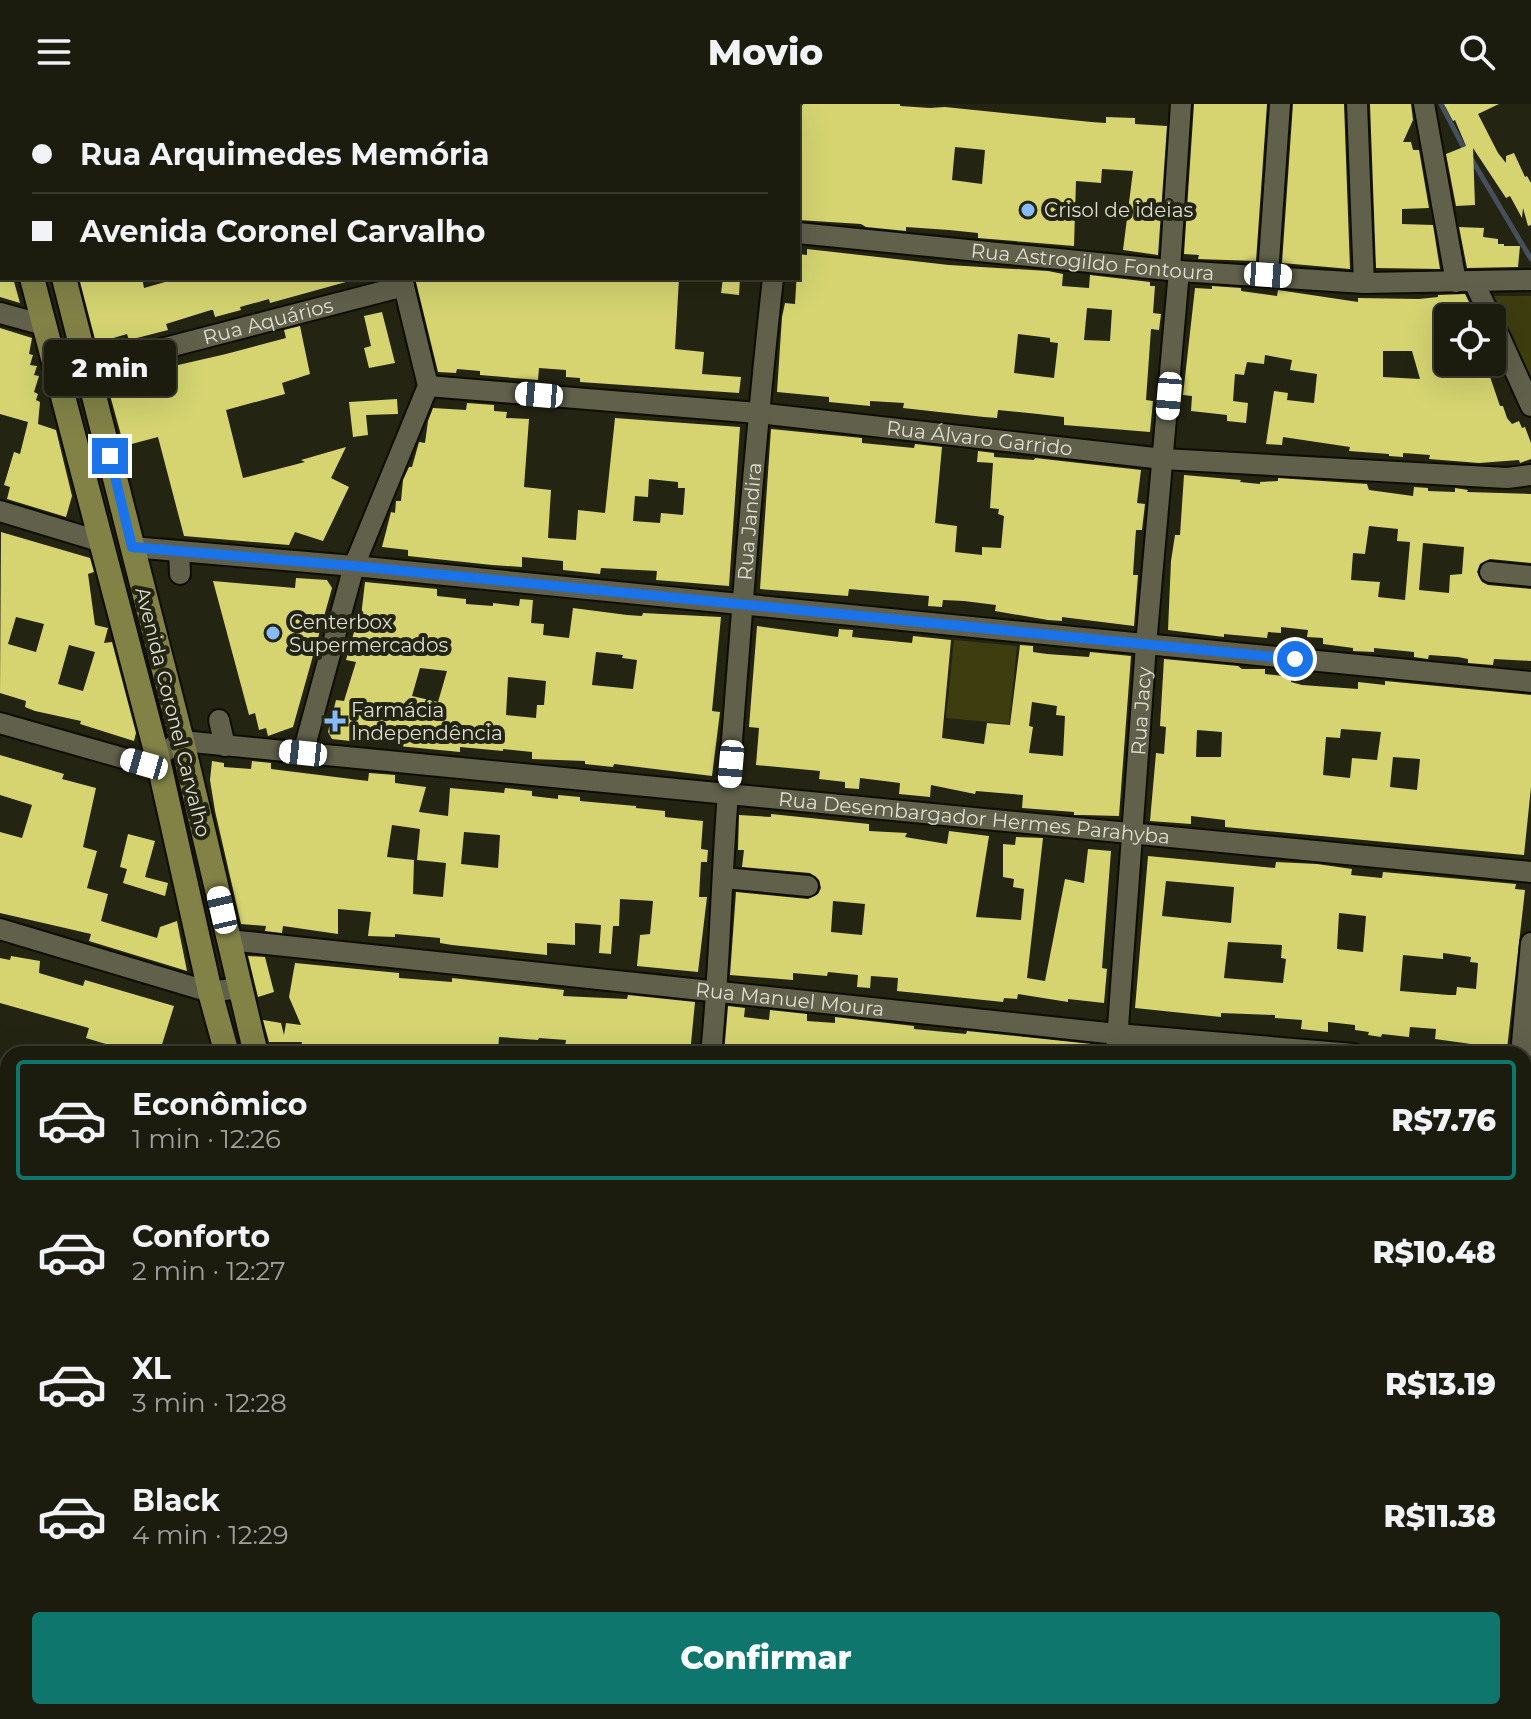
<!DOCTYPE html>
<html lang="pt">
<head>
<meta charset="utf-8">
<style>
	body { margin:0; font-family:Montserrat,sans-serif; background:#28281c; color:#f1f3f6; height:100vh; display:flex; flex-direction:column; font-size:30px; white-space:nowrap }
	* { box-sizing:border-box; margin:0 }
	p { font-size:26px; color:#a0a19e }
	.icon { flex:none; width:44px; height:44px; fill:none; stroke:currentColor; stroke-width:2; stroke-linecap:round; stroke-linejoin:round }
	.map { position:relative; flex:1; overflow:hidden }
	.sheet { position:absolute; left:0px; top:942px; width:1532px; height:674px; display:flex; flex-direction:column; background:#1b1b0e; border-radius:24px 24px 0 0; box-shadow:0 8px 32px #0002,0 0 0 2px #39392e }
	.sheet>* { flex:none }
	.guide { position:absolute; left:0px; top:0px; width:800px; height:176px; box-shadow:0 8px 32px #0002,0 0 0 2px #39392e; display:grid; align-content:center; height:176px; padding:0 32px; background:#1b1b0e }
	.tools { position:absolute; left:1434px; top:200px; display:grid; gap:16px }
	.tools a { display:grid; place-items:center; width:72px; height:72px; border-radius:8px; background:#1b1b0e; box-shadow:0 8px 32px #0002,0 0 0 2px #39392e; font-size:40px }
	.end { position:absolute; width:36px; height:36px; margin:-18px; border:10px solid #1a73e8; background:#fff; box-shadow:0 0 0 4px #fff }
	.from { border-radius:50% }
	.bubble { position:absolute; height:56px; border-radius:8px; background:#1b1b0e; box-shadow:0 8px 32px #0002,0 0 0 2px #39392e; font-size:26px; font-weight:800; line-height:56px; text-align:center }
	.car { position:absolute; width:24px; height:48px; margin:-24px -12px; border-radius:10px; box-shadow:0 0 6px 2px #0007; background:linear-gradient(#fff 24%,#345 0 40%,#fff 0 76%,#345 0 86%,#fff 0) }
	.guide b { display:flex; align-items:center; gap:28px; height:76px; font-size:30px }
	.guide b+b { border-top:2px solid #39392e }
	.guide i { width:20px; height:20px; background:#f1f3f6 }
	ul { padding:14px 0 0; list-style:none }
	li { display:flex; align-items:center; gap:24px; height:120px; margin:0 16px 12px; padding:0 16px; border:4px solid transparent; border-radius:8px }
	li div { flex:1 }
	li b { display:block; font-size:30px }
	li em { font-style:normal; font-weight:800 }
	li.current { border-color:#0f766e }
	li>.icon { width:72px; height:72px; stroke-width:1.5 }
	.action { display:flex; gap:16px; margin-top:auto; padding:16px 32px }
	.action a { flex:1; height:92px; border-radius:8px; background:#0f766e; color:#fff; font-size:32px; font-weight:800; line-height:92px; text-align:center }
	header { display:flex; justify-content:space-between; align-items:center; height:104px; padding:0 32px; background:#1b1b0e; font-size:36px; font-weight:800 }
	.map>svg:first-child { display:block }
	.green { fill:#3e3d10 }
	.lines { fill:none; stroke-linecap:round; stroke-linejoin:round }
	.stream { stroke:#45505b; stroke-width:5 }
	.building { fill:#d5d471; fill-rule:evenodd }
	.minor-casing { stroke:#0e0d01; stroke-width:24 }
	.major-casing { stroke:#0e0d01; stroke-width:28 }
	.minor { stroke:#60604b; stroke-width:20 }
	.major { stroke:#828247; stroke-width:24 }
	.route { stroke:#1a73e8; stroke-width:10 }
	.poi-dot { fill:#87bbfb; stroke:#242412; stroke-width:3 }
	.labels { text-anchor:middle; stroke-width:8; stroke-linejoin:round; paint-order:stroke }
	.poi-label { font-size:20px; fill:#dedfd3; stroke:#242412; text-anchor:start }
	.street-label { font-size:20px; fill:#dedfd3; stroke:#242412 }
</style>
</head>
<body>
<header><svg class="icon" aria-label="menu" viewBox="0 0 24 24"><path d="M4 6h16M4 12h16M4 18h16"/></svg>Movio<svg class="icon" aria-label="search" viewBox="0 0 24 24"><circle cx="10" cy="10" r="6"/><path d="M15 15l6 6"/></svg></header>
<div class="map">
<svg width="1531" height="1615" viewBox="0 0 1531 1615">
	<rect width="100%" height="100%" fill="#242412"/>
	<path class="green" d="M1494,192h37v90l-38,-84z
		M954,536l63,6 -8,78 -63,-6z
		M8,1401v183l-4,15 -4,-1v-182l5,1z"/>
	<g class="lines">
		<path class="stream" d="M1441,0l25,48
			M1472,56l59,99
			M0,1148l8,-1"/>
	</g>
	<path class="building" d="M803,0h97v2l30,2 15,-1 146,15 15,1v-6l29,1v6l32,2 -9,129 -35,-5 10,-79 -31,-2 -1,14 -25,-2 -2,65 -96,-8v-5l-29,-3 -43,-3v4l-40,-4 -5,-3 -63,-4v-104zM955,43l30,3 -3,34 -30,-4z
		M1194,0h73l-11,157 -58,-2 1,-4 -15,-1z
		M1293,0h51l6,165 -68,-6z
		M1370,0h41l2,16 -10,22h8l2,8h6l10,58 -27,1v15l31,1 7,44 -64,-1z
		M1444,0h55l-21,10 20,39 8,10v-7l8,-3 11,24 2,-1 4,7v42l-3,1 -5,-18 -1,10 -12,-22 -4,2 -33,-50 2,57 -19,1 -10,-52 20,-8 -11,-26 -2,1z
		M1459,123l25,1 -1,9 15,2v5h6v2h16l-2,21 -51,1z
		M807,145l142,16 99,6 15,3 -1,12 27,2 1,-13 60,7v4h5l-2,27 8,1 -2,16 -8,-1 -5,71 7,1 -3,31 -86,-7v-8l-26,-3 -40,-4 -1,8 -13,-1 -81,-9 1,-5 -34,-2v5l-41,-4v-5l-52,-5 5,-75 3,-14 10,1 3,-50 9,1zM1087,204l25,2 -2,31 -26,-1zM1018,230l32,4v4l8,1 -4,35 -40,-5z
		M0,174h13l7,25 -20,-6z
		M79,174h63l2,10 35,-10h166l1,4 -76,21 -1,-4 -29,8 1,3 -26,7 -2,-7h-2l-45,14 2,6 -39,10 -2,-6 -31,9z
		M415,174h264l-4,71 29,3 -2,22 39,3 -2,16 -159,-11v-4l-14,-1v-7l-27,-2 -1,12 -58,-5v-4l-23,-2 -1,4 -18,-1z
		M723,174h17l-1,17 -18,-2z
		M1212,182l29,2v3l36,5 1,-6 80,12v-4l61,1 19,-2v-2l27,-1 12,24h-29v44h37l15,44h3l4,12 5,6 7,-3 3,7 3,-1 6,16v16l-11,4 -1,-3 -40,3 -50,-4 1,-4 -27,-2v4l-14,-1v-2l-40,-3 1,-4 -67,-10 -1,8 -16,-1 8,-53 14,2 -1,7 27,3 3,-29 -27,-4 2,-10 -27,-5 -1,9 -17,-2 -3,13 -9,-1 -2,27 15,2 -2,20 -19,-2v-6l-36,-4 1,-15 -9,-1 12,-107 17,1zM1383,247h29l8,28 -37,-2z
		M382,208l13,51 -26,5 -5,-20 7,-2 -7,-30z
		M300,222l10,48 -28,9 3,11 -59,16 17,68 62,-16 -4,-2 45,-13 -15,31 18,9 -26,54 -28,-9 -6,13 -105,-9 -26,-99 -34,9 -19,-69 32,-8 2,5 87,-20 60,-16 -2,-8z
		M0,224l32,10 -3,16 4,1 -3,10 7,1 -3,9 5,1 -5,16 4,2 -2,6 4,2 -2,22 18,6 16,66 -6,21 -59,-18 3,-12 -6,-2 10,-33 6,2 8,-32 -28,-8z
		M397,295l1,15 -32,1 2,20 -15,2 -4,-35z
		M467,299l27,2v6l13,1 -1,6 23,1 -5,68 27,3 -3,48 28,2 2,-30 27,3 10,-95 125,9 -11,159 -73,-6 1,-9 -56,-3 -1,6 -37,-4v-9l-41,-4v10l-30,-2 -84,-9v-6l-26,-3 9,-35 4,1 1,-12h5l2,-21 6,-13h3l7,-25 6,1 3,-22 5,-13 33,2zM649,375l29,3v6h7l-2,27 -22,-2 -1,10 -27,-2 2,-25 13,1z
		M771,325l91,9v5l52,5 1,-4 27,3 -7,76 22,3 -2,26 27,3v-8l19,1 3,-32 -6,-2 1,-5 -9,-1 3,-45 -16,-1 1,-11 16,2v4l40,3 1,-2 106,12 -4,33 8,1 -3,26h-6l-1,13 -2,32h5l-4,51 -72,-9v4l-14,-1 -53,-9 1,-6 -32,-4 -21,-1 -1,7 -14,-1 1,-10 -80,-7 -1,7 -88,-7z
		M1184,371l57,5 -1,2 20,2v-2l18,-1v-3l89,6 2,6 44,6 1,-9 14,1v3l27,1v-4l13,2 -1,2 64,2v69l-41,-4 -10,5 -3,8 5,10 6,3 43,4v72l-37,-2 -1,6 -25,-2v-4l-10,-2 -29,-2 -1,4 -14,-2v-5l-40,-4v4l-21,-1v-3l-30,-4v-6l-16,-1 1,-7 -27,-3v6l-13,-1 -1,6 -43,-4v3l-56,-7 3,-69 4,-26h5zM1369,422l29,3 -1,12 13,1 -5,58 -27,-3 2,-15 -29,-2 2,-27 12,1zM1423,439l41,4 -2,27 -12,1 -1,18 -30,-3z
		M1,428l89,26 4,14 -6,2 7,51 13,3 -4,15 8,-1 24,91 -2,8 -54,-17 1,-3 -46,-10 -10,-4 1,-6 -26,-8zM16,513l28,7 -8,28 -28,-8zM69,541l26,7 -12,39 -25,-7z
		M296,474l31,2 5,8 -39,139 -25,9 -2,-8 -7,2 -4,-17 -6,2 -36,-134 82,7z
		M365,478l72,7v7l29,3v5l27,2v-3l26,3 1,-7 13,1 -2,23 13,1 -1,11 26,3 4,-30 54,7 15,1 1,-3 78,4 -9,94 8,1 -8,64 -98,-12 -1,3 -28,-3v-3l-53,-2v-7l-29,-3v2l-43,-4v5l-62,-6 1,-6 -29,-8 -2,11 -36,-4 -4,-7 8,-32 8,1 12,-39 -10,-2 10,-35h4zM596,548l27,3 -1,3 15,2 -4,29 -41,-4zM420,564l27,3 -9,31 -26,-6zM508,573l38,4 -2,24h-7l-1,13 -30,-3z
		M757,522l81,11 1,-8 14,1 -1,7 60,6 1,-7 38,4 -9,98 42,6 3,-21 23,2 10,-80 13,1v6l14,2 42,3 1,-5 41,4 -12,160 -37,-1h-8v-3l-52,-4 1,-13 -47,-4 -1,3 -44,-9 -1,12 -31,-3 1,-11 -40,-5 -1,11 -14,-1v-6l-26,-3 1,-8 -64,-6 3,-37 -10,-1zM1032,598l25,4 -1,9 9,1 -2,40 -34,-3 4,-26 -4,-1z
		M1164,555l74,7 4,3h23v5l26,3v5l11,3 56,4v-7l27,3v-4l146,14v92l-7,68 -299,-28v-7l-34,-4v8l-41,-3 6,-68 8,1 2,-27 -6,-1zM1341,625l40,3 -4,28 -25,-2 -2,20 -27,-3 3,-38 14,1zM1197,626l25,2 -1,25h-25zM1393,653l27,2 -3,31 -27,-3z
		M0,651l64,19 -2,5 34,9 -13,59 14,4 -10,37 21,6 -7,27 56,17 3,-11 17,-6 10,50 -98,-30 2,-7 -91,-21v-81l22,6 10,-33 -32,-10z
		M212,657l12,2v4l27,2 1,-8 19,2v6l97,12 1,-8 26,2v8l31,4 -7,25 29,4 2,-28 54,5 1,-5 27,3v5l26,3v-4l22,2v4l56,5v2l29,3v6l38,4 -2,28 7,1 -1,12h-6l-2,35h8l-9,75 -61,-6 3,-31 10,-1 3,-33 -33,-2 -1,27h-6l-2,28 -12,-1 2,-28 -26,-2v22l-28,-2v12l-95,-10 -12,-2v-5l-45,-4v3l-27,-1 3,-24 -33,-3v25l-55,-8 -1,7 -17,-2 1,-5 -25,-2 -26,-113 -5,-31zM392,721l28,4 -3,31 29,3 -3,34 -30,-3 1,-34 -27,-3zM464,728l36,3 -2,33 -37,-4z
		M771,710l98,10v7l38,2 -2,4 42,7 2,-13 40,5 -13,81 45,3 3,-31 -11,-2 1,-8 -11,-2v-33l12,1 1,-8 27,1 -16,140 18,3 20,-102 19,4 4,-34 23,2 -9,117 5,1 -3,34 -36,-4v3l-50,-8 -1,5 -13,-1 -1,4 -106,-11 1,-13 -27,-2 -1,12 -13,-1 1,-12 -30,-3 -1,4 -34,-3v7l-63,-5 6,-83 72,7 10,-5 3,-6 -2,-8 -9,-7 -68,-6 2,-17h-6l1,-35 32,2zM833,797l32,3 -3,31 -31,-3z
		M128,730l27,7 -10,36 23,6 -3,13 -42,-13 4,-14 -7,-2z
		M1148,752l127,12 1,-6 41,2 35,5 -1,6 31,3 1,-6 133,12 -1,5 10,1 -18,159 -72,-10 1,-10 -26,-2 -1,10 -27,-3 -1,3 -13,-2 1,-3 -14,-2v-5l-27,-3v10l-27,-3 1,-9 -27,-2v-3l-54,-2v4l-86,-9zM1166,777l68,6 -3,36 -69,-7zM1339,809l27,3 -3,36 -26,-3zM1228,838l54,3 -1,13 5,1 -3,24 -59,-5zM1443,849l28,4 -1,5 8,1 -2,26 -19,-2 -1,8h-7l-49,-4 3,-36 40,4z
		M11,852l29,5 -1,12 44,13 2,-6 89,26 -15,48h-20l-53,-16 3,-10 -89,-25v-45l10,2z
		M248,852l17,1 9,35 -16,5z
		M295,859l104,10v5l53,4v-4l112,12 -1,6 64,3 1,-4 67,7 -5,52h-126l2,-14 -27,-2 -1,2 -39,-3 -1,17 -107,-2v2h-46l-44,-6 1,-6h-33l-6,-22 18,3 3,12 2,-12 15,2 -12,-28z
		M728,902l17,2 -1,9 25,3 1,-10 37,4v7l28,2v-6l79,9v3l52,5 1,-3 134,14v9h-377z"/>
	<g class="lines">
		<g class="minor-casing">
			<g id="minor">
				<path d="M363,0v2"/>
				<path d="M1357,0l7,179"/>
				<path d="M1424,0l32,178"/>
				<path d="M132,2l8,-2"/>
				<path d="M790,2v-2"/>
				<path id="s1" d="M798,129l381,38 185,12 167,-3"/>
				<path d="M1170,166l11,-166"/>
				<path d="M1268,171l12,-171"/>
				<path d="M1474,178l17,36"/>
				<path d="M0,209l44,12"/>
				<path d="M1492,216l39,86"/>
				<path id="s2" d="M88,264l316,-82"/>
				<path id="s3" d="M428,282l330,27 405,46 344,19 24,-3"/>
				<path d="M0,407l102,31"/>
				<path d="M132,443l222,19 1177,116"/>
				<path d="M179,447l1,23"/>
				<path d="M1490,468l41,4"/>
				<path d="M219,616l6,26"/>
				<path id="s4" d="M0,619l144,41 38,-23 1349,131"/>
				<path d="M303,649l51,-187 74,-180 -26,-108"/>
				<path d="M724,774l84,8"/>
				<path d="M0,825l210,63 29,-4"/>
				<path id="s5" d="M229,836l888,94 236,20"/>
				<path id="s6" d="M711,950c9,-87 10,-174 17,-261 13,-172 26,-344 45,-515"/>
				<path id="s7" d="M1116,950l30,-409 33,-374"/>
				<path d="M1521,950l10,-111"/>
				<path d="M1524,1145l7,1"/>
				<path d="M1524,1341l7,1"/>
				<path d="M1524,1532h7"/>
				<path d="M153,1615l99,-4 57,4"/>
				<path d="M641,1615l1,-7"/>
				<path d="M1051,1615v-7"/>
				<path d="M1458,1615v-7"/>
			</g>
		</g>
		<g class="major-casing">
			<path id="major" d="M18,0l1,2
				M0,52l2,7
				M32,174l125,477 53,237 17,62
				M64,174l118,463 74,313
				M389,1608l1,7
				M420,1608l2,7"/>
		</g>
		<use href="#minor" class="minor"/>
		<use href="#major" class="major"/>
	</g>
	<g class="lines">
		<path class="route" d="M110,352l22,91 222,19 941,93"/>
	</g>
	<g class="poi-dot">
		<circle cx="1028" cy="106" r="8"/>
		<circle cx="273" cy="529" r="8"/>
		<path d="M331 605h8v8h8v8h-8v8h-8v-8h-8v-8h8z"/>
	</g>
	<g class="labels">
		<g class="poi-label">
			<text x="1044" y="113">Crisol de ideias</text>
			<text x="289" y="525">Centerbox<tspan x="289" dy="23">Supermercados</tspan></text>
			<text x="351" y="613">Farmácia<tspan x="351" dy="23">Independência</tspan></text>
		</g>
		<g class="street-label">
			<text dy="7" stroke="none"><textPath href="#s1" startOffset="296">Rua Astrogildo Fontoura</textPath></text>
			<text dy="7" stroke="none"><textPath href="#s2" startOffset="186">Rua Aquários</textPath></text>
			<text dy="7" stroke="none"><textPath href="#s3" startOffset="554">Rua Álvaro Garrido</textPath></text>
			<text dy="7" stroke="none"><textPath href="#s6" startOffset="534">Rua Jandira</textPath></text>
			<text dy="7" stroke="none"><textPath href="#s7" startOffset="344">Rua Jacy</textPath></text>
			<text transform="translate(173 608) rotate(76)" y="7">Avenida Coronel Carvalho</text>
			<text dy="7" stroke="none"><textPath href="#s4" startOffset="990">Rua Desembargador Hermes Parahyba</textPath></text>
			<text dy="7" stroke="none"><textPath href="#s5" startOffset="564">Rua Manuel Moura</textPath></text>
		</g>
	</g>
</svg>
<div class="tools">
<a><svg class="icon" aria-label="locate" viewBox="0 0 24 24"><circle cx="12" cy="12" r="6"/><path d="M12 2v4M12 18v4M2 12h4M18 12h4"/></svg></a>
</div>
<i class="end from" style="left:1295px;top:555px"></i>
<i class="end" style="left:110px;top:352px"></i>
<div class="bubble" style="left:44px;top:236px;width:132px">2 min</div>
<i class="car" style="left:1268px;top:171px;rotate:94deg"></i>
<i class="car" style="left:539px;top:291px;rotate:275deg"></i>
<i class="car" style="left:1169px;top:292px;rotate:185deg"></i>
<i class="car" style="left:303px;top:649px;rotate:276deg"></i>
<i class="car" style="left:144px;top:660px;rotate:286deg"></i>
<i class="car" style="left:731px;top:660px;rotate:185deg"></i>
<i class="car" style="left:222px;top:806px;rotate:347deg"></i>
<div class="guide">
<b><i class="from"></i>Rua Arquimedes Memória</b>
<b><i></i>Avenida Coronel Carvalho</b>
</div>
<section class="sheet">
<ul>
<li class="current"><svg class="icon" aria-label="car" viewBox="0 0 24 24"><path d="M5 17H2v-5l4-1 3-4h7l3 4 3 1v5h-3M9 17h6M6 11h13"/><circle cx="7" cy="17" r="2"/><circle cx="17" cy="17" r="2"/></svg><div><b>Econômico</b><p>1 min · 12:26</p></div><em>R$7.76</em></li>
<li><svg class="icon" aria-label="car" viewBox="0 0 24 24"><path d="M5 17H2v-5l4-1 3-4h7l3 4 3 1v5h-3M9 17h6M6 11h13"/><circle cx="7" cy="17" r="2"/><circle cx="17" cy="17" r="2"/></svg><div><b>Conforto</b><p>2 min · 12:27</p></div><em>R$10.48</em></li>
<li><svg class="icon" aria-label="car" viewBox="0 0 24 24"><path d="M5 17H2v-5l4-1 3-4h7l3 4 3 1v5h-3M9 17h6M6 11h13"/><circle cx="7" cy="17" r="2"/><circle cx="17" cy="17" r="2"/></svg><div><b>XL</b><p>3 min · 12:28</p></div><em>R$13.19</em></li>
<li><svg class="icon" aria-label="car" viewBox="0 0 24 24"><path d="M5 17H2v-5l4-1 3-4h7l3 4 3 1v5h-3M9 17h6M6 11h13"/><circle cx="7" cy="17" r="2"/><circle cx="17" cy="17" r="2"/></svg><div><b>Black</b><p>4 min · 12:29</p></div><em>R$11.38</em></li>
</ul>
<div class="action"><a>Confirmar</a></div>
</section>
</div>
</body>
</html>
